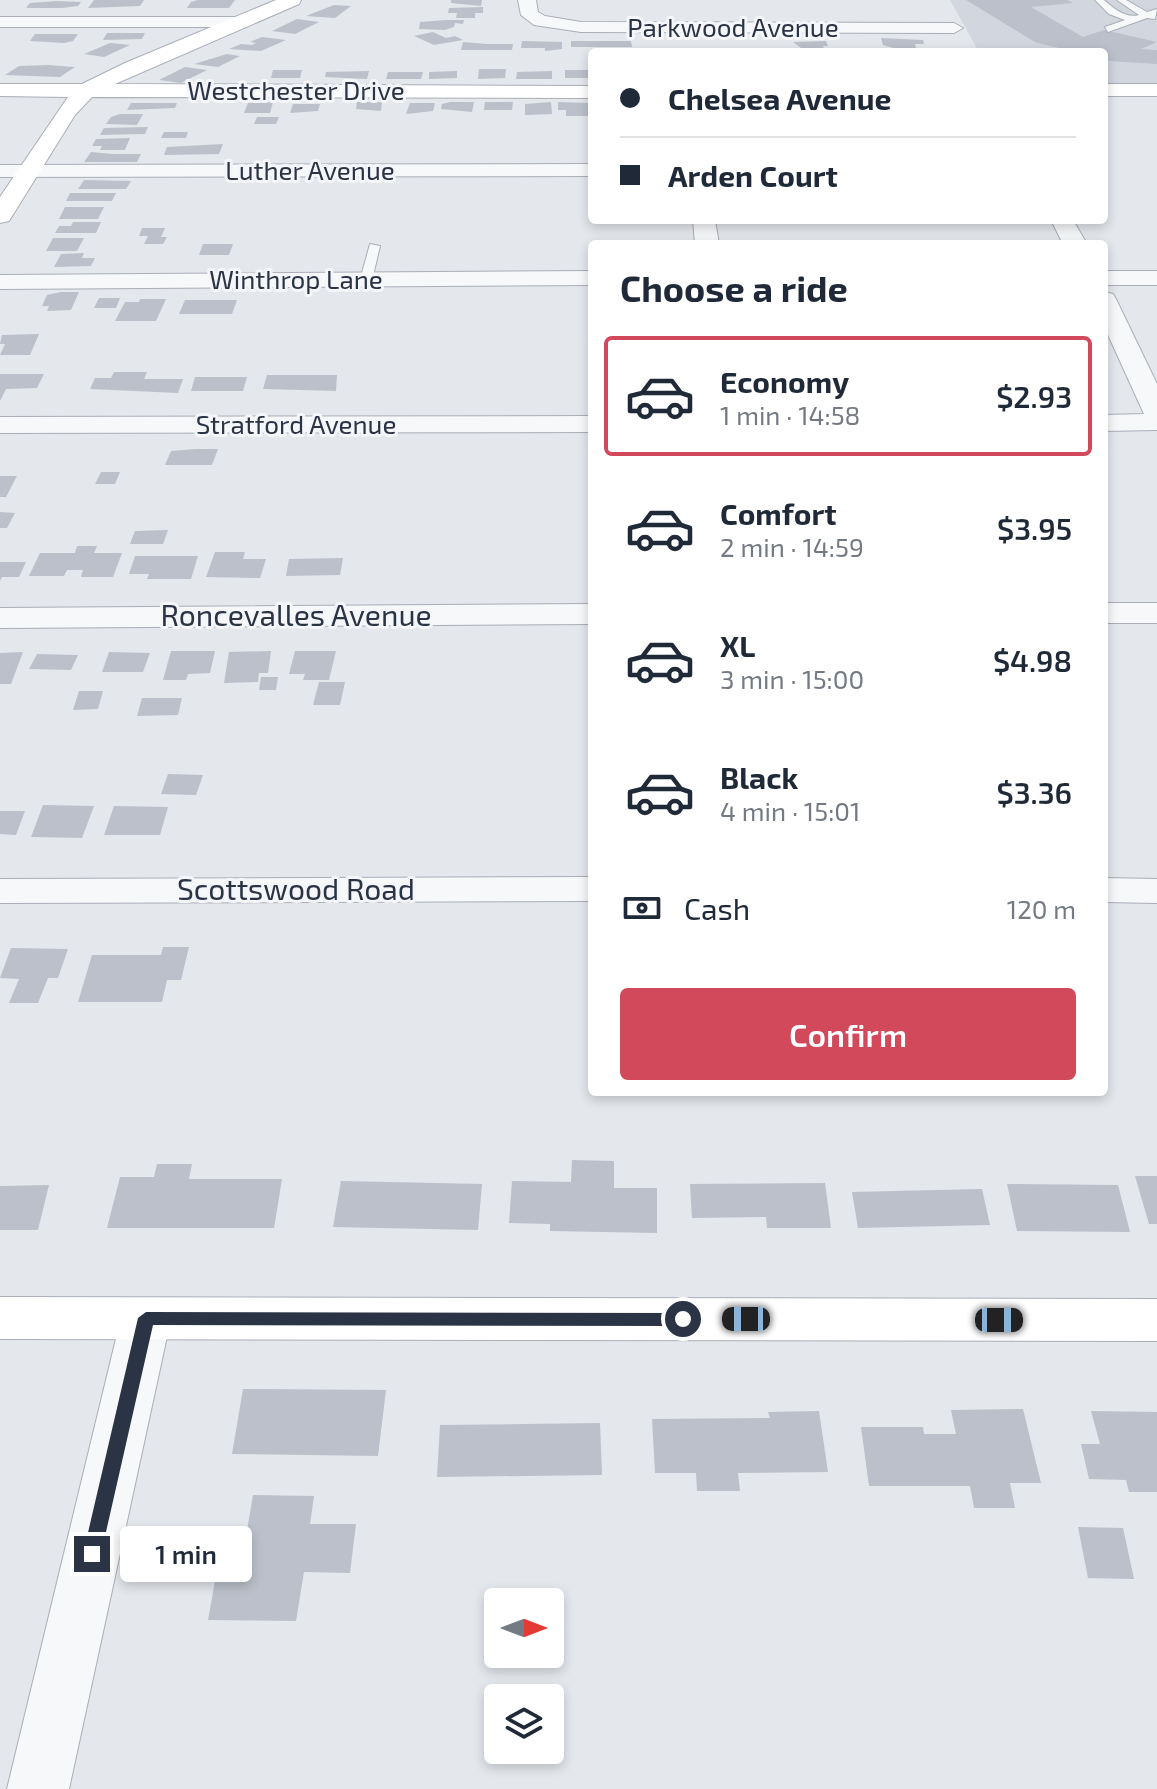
<!DOCTYPE html>
<html lang="en">
<head>
<meta charset="utf-8">
<style>
	body { margin:0; font-family:"Exo 2",sans-serif; background:#f6f6f7; color:#1f2937; height:100vh; display:flex; flex-direction:column; font-size:30px; white-space:nowrap }
	* { box-sizing:border-box; margin:0 }
	p { font-size:26px; color:#747a83 }
	.icon { flex:none; width:44px; height:44px; fill:none; stroke:currentColor; stroke-width:2; stroke-linecap:round; stroke-linejoin:round }
	.map { position:relative; flex:1; overflow:hidden }
	.sheet { position:absolute; left:588px; top:240px; width:520px; height:856px; display:flex; flex-direction:column; background:#fff; border-radius:8px; box-shadow:0 4px 12px #0003 }
	.sheet>* { flex:none }
	.top-card { position:absolute; left:588px; top:48px; width:520px; height:176px; border-radius:8px; box-shadow:0 4px 12px #0003; display:grid; align-content:center; height:176px; padding:0 32px; background:#fff }
	.needle { width:52px; rotate:90deg }
	.fabs { position:absolute; left:484px; top:1588px; display:grid; gap:16px }
	.fabs a { display:grid; place-items:center; width:80px; height:80px; border-radius:8px; background:#fff; box-shadow:0 4px 12px #0003; font-size:40px }
	.end { position:absolute; width:36px; height:36px; margin:-18px; border:10px solid #2b3445; background:#fff; box-shadow:0 0 0 4px #fff }
	.from { border-radius:50% }
	.bubble { position:absolute; height:56px; border-radius:8px; background:#fff; box-shadow:0 4px 12px #0003; font-size:26px; font-weight:600; line-height:56px; text-align:center }
	.car { position:absolute; width:24px; height:48px; margin:-24px -12px; border-radius:10px; box-shadow:0 0 6px 2px #0007; background:linear-gradient(#222 24%,#8ab4d8 0 40%,#222 0 76%,#8ab4d8 0 86%,#222 0) }
	.top-card b { display:flex; align-items:center; gap:28px; height:76px; font-size:30px }
	.top-card b+b { border-top:2px solid #e0e1e3 }
	.top-card i { width:20px; height:20px; background:#1f2937 }
	ul { padding:0; list-style:none }
	li { display:flex; align-items:center; gap:24px; height:120px; margin:0 16px 12px; padding:0 16px; border:4px solid transparent; border-radius:8px }
	li div { flex:1 }
	li b { display:block; font-size:30px }
	li em { font-style:normal; font-weight:600 }
	li.current { border-color:#d1495b }
	li>.icon { width:72px; height:72px; stroke-width:1.5 }
	h2 { padding:0 32px; font-size:36px; line-height:96px }
	.pay { display:flex; align-items:center; gap:20px; height:88px; padding:0 32px; font-size:30px }
	.pay p { margin-inline-start:auto }
	.primary-button { display:flex; gap:16px; margin-top:auto; padding:16px 32px }
	.primary-button a { flex:1; height:92px; border-radius:8px; background:#d1495b; color:#fff; font-size:32px; font-weight:600; line-height:92px; text-align:center }
	.map>svg:first-child { display:block }
	.built { fill:#d2d6de }
	.building { fill:#bbc0ca }
	.lines { fill:none; stroke-linecap:round; stroke-linejoin:round }
	.lane-casing { stroke:#a9aeb7; stroke-width:2 }
	.street-casing { stroke:#a9aeb7; stroke-width:2 }
	.secondary-casing { stroke:#a9aeb7; stroke-width:2 }
	.lane { fill:#f7f8fa; fill-rule:evenodd }
	.street { fill:#f7f8fa; fill-rule:evenodd }
	.secondary { fill:#fff; fill-rule:evenodd }
	.route { fill:#2b3445 }
	.labels { text-anchor:middle; stroke-width:6; stroke-linejoin:round; paint-order:stroke }
	.far-street-label { font-size:26px; fill:#2b3445; stroke:#f4f6f9 }
	.street-label { font-size:30px; fill:#2b3445; stroke:#f4f6f9 }
</style>
</head>
<body>
<div class="map">
<svg width="1157" height="1789" viewBox="0 0 1157 1789">
	<rect width="100%" height="100%" fill="#e4e7ec"/>
	<path class="built" d="M950,0h207v86h-53v-34h-125z"/>
	<path class="building" d="M94,0h50l-4,6 -52,2z
		M198,0h37l-6,8h-42l4,-6z
		M451,0h31l-1,6 -30,-3z
		M966,0h101l6,3 -42,4 52,30 21,-7 53,12 -16,7 16,1v14l-48,-3 -5,-1v-8h-29l-40,-10z
		M56,1l25,1 -3,4 -16,2h-36l4,-5z
		M334,5l17,1 -16,12 -29,-2z
		M483,7v6h-8v5h-19l1,-5h-9l1,-5z
		M297,19l22,3 -24,12 -23,-3z
		M446,20h18l-1,4 -8,-1 -1,4 -9,3 -26,-1 1,-7z
		M433,32l13,6 9,-2 8,4 -29,5 -20,-9z
		M107,33h38l-3,6 -39,1z
		M35,34h43l-5,7 -9,2 -34,-2z
		M262,37l24,3 -25,11 -32,-2 12,-5 11,1 4,-2 -6,-1z
		M881,38l42,2 1,4h-9l1,4h-23l-10,-3z
		M522,41l40,1v7l-17,2v-3h-24z
		M571,41h60l1,6h-61z
		M826,41l2,5h-5l1,2h-23l-8,-6z
		M463,42l23,2h27l-1,6h-51z
		M110,43l20,2 -26,12 -20,-3z
		M227,54l13,2 -22,11 -24,-3z
		M48,65l27,2 -15,10 -55,-2 14,-9z
		M185,67l22,3 -26,13 -22,-3z
		M479,69h27l-1,9 -27,1z
		M273,70h29l-2,8h-29z
		M565,70h27v8h-27z
		M369,71l-2,8 -42,-2 1,-5z
		M457,71v7l-28,1v-7z
		M552,71v8h-36l1,-7z
		M388,72h35l-2,7h-35z
		M273,102l-3,11h-26l4,-10z
		M357,102h25l-1,9 -25,-2z
		M450,102h24l-2,10 -31,-3 1,-5z
		M485,102h28l-1,8h-28z
		M551,102l1,12 -27,1v-11z
		M558,102l31,1 1,13h-24v-6h-8z
		M131,103h46l-2,5 -48,2z
		M410,103h25l-2,8 -27,3z
		M293,104h27l-2,7 -28,2z
		M120,114h23l-6,11 -31,-1 5,-7z
		M257,117h22l-3,7h-22z
		M148,127l-3,7 -45,1 4,-7z
		M164,132h24l-2,6h-25z
		M130,138l-5,12h-25l2,-4h-10l4,-7z
		M223,144l-4,10 -55,1 3,-8z
		M91,152l22,2h28l-4,8h-53z
		M84,180l47,1 -5,8h-48z
		M70,193h46l-4,8h-46z
		M65,207h39l-6,12h-39z
		M73,222h28l-5,11h-41l4,-7h12z
		M142,228h23l-4,9h6l-4,7h-19l4,-8h-9z
		M53,238h31l-7,13h-31z
		M203,244h30l-4,11h-30z
		M84,253l-2,5h13l-4,8 -37,1 7,-13z
		M61,292h18l-8,18 -24,1 2,-5h-7l5,-11z
		M99,298h21l-4,10h-22z
		M140,299h26l-10,22h-41l10,-19h14z
		M185,300h52l-5,14h-53z
		M39,334l-9,21h-30l5,-11h-5l2,-9z
		M114,372h33l-3,7h39l-5,14 -88,-4 5,-11h16z
		M0,374h44l-7,14 -31,1 -6,12z
		M267,375h70l-1,16 -73,-2z
		M195,377h52l-4,14h-52z
		M196,449h22l-6,16h-47l6,-14z
		M101,472h19l-5,12h-20z
		M0,476h17l-11,21h-6z
		M0,512l15,1 -8,15h-7z
		M168,530l-5,14h-33l5,-13z
		M77,546h20l-3,7h28l-9,24h-32l2,-7h-16l-3,6h-35l11,-23h35z
		M215,552h30l-2,7h23l-6,19 -54,-1z
		M135,556h63l-7,23h-44l2,-5h-20z
		M343,558l-3,17 -54,1 3,-17z
		M0,562h26l-7,15h-17l-2,4z
		M171,651h44l-5,22 -22,1 -2,6h-23z
		M271,651l-3,22h-9l-1,9 -34,1 5,-31z
		M295,651h41l-7,29h-26l2,-6h-16z
		M23,652l-12,32h-11v-31z
		M109,652l41,1 -7,19h-41z
		M37,654l41,1 -7,15 -42,-1z
		M261,677h17l-2,13h-17z
		M319,682h26l-5,23h-27z
		M79,691h24l-5,18 -25,1z
		M142,698h40l-4,17 -41,1z
		M168,774l35,1 -7,20 -35,-1z
		M43,805l51,1 -12,32 -51,-1z
		M114,806l54,1 -8,28h-56z
		M0,811h25l-9,24 -16,-1z
		M163,947h26l-8,33h-14l-5,22h-84l14,-47h69z
		M11,948l57,1 -10,29h-10l-10,25h-29l10,-24 -19,-1z
		M572,1160l42,1v27h43v45l-107,-2v-7l-41,-1 3,-42 59,1z
		M157,1164h35l-3,15h93l-8,49h-167l13,-51h34z
		M1135,1176h22v48h-8z
		M341,1181l141,3 -4,46 -145,-3z
		M825,1183l6,45h-64l-1,-11 -74,1 -2,-34z
		M1007,1184l111,1 12,47 -113,-1z
		M49,1185l-11,45h-38v-44z
		M982,1189l8,36 -132,3 -6,-36z
		M243,1389l143,1 -8,66 -146,-2z
		M1023,1409l18,74h-31l5,25h-41l-4,-22h-101l-8,-59h62l1,7h32l-5,-24z
		M819,1411l9,61 -90,1 2,18h-43l-1,-18h-41l-3,-54 118,-1 -2,-6z
		M1091,1411l66,1v80h-28l-3,-12 -37,-1 -8,-35h19z
		M600,1423l2,52 -165,2 3,-52z
		M253,1495l61,1 -4,28h46l-6,49 -46,-1 -8,49 -88,-1 12,-67 23,1z
		M1078,1527l45,1 11,51 -46,-1z"/>
	<g class="lines">
		<g class="lane-casing">
			<path id="lane" d="M1095,0h9c9,8 22,19 35,15l-22,-15h9l21,12 10,-3 -2,10 -8,-1 -39,14 -3,-5 20,-7 -16,-6z
				M370,244l10,2 -8,34 -6,4 -6,-4z"/>
		</g>
		<g class="street-casing">
			<path id="street" d="M518,0h18l2,12 7,4 36,6 373,1 9,5 -9,5 -373,-1 -47,-7 -13,-10z
				M0,17h244l9,5 -9,5h-244z
				M592,164v12l-592,1v-12z
				M693,220h22l4,24h-24z
				M1051,220h22l14,24h-24z
				M592,271v14l-592,4v-14z
				M1104,271h53v14h-53z
				M1104,292l9,2 3,5 41,85v46l-53,1v-16l40,-1 -40,-88z
				M592,416v16l-592,1v-16z
				M1104,603h53v20h-53z
				M592,604v20l-592,4v-20z
				M592,877v24l-592,2v-24z
				M1104,878l53,1v24l-53,-1z
				M146,1299l18,5 7,14 -102,471h-62l114,-471 7,-14z"/>
		</g>
		<g class="secondary-casing">
			<path id="secondary" d="M276,0h25l-2,4 -184,80 477,2v12l-500,-1 -17,18 -66,106 -9,2v-26l68,-100 -68,-1v-12h82l43,-21z
				M1104,84h53v12h-53z
				M0,1297l1157,2v42l-1157,-2z"/>
		</g>
		<use href="#lane" class="lane"/>
		<use href="#street" class="street"/>
		<use href="#secondary" class="secondary"/>
	</g>
	<path class="route" d="M146,1312l537,1 8,6 -8,7 -530,-1 -52,229 -2,5h-13l-3,-5 55,-236z"/>
	<g class="labels">
		<g class="far-street-label">
			<text x="733" y="37">Parkwood Avenue</text>
			<text x="296" y="100">Westchester Drive</text>
			<text x="310" y="180">Luther Avenue</text>
			<text x="296" y="289">Winthrop Lane</text>
			<text x="296" y="434">Stratford Avenue</text>
		</g>
		<g class="street-label">
			<text x="296" y="626">Roncevalles Avenue</text>
			<text x="296" y="900">Scottswood Road</text>
		</g>
	</g>
</svg>
<div class="fabs">
<a><svg class="needle" viewBox="-14 -14 28 28"><path d="M0-13l5 13h-10z" fill="#e53935"/><path d="M0 13l5-13h-10z" fill="#747a83"/></svg></a>
<a><svg class="icon" aria-label="layers" viewBox="0 0 24 24"><path d="M12 4l9 5-9 5-9-5zM3 14l9 5 9-5"/></svg></a>
</div>
<i class="end from" style="left:683px;top:1319px"></i>
<i class="end" style="left:92px;top:1554px"></i>
<div class="bubble" style="left:120px;top:1526px;width:132px">1 min</div>
<i class="car" style="left:746px;top:1319px;rotate:270deg"></i>
<i class="car" style="left:999px;top:1320px;rotate:90deg"></i>
<div class="top-card">
<b><i class="from"></i>Chelsea Avenue</b>
<b><i></i>Arden Court</b>
</div>
<section class="sheet">
<h2>Choose a ride</h2>
<ul>
<li class="current"><svg class="icon" aria-label="car" viewBox="0 0 24 24"><path d="M5 17H2v-5l4-1 3-4h7l3 4 3 1v5h-3M9 17h6M6 11h13"/><circle cx="7" cy="17" r="2"/><circle cx="17" cy="17" r="2"/></svg><div><b>Economy</b><p>1 min · 14:58</p></div><em>$2.93</em></li>
<li><svg class="icon" aria-label="car" viewBox="0 0 24 24"><path d="M5 17H2v-5l4-1 3-4h7l3 4 3 1v5h-3M9 17h6M6 11h13"/><circle cx="7" cy="17" r="2"/><circle cx="17" cy="17" r="2"/></svg><div><b>Comfort</b><p>2 min · 14:59</p></div><em>$3.95</em></li>
<li><svg class="icon" aria-label="car" viewBox="0 0 24 24"><path d="M5 17H2v-5l4-1 3-4h7l3 4 3 1v5h-3M9 17h6M6 11h13"/><circle cx="7" cy="17" r="2"/><circle cx="17" cy="17" r="2"/></svg><div><b>XL</b><p>3 min · 15:00</p></div><em>$4.98</em></li>
<li><svg class="icon" aria-label="car" viewBox="0 0 24 24"><path d="M5 17H2v-5l4-1 3-4h7l3 4 3 1v5h-3M9 17h6M6 11h13"/><circle cx="7" cy="17" r="2"/><circle cx="17" cy="17" r="2"/></svg><div><b>Black</b><p>4 min · 15:01</p></div><em>$3.36</em></li>
</ul>
<div class="pay"><svg class="icon" aria-label="cash" viewBox="0 0 24 24"><path d="M3 7h18v10H3z"/><circle cx="12" cy="12" r="2"/></svg>Cash<p>120 m</p></div>
<div class="primary-button"><a>Confirm</a></div>
</section>
</div>
</body>
</html>
